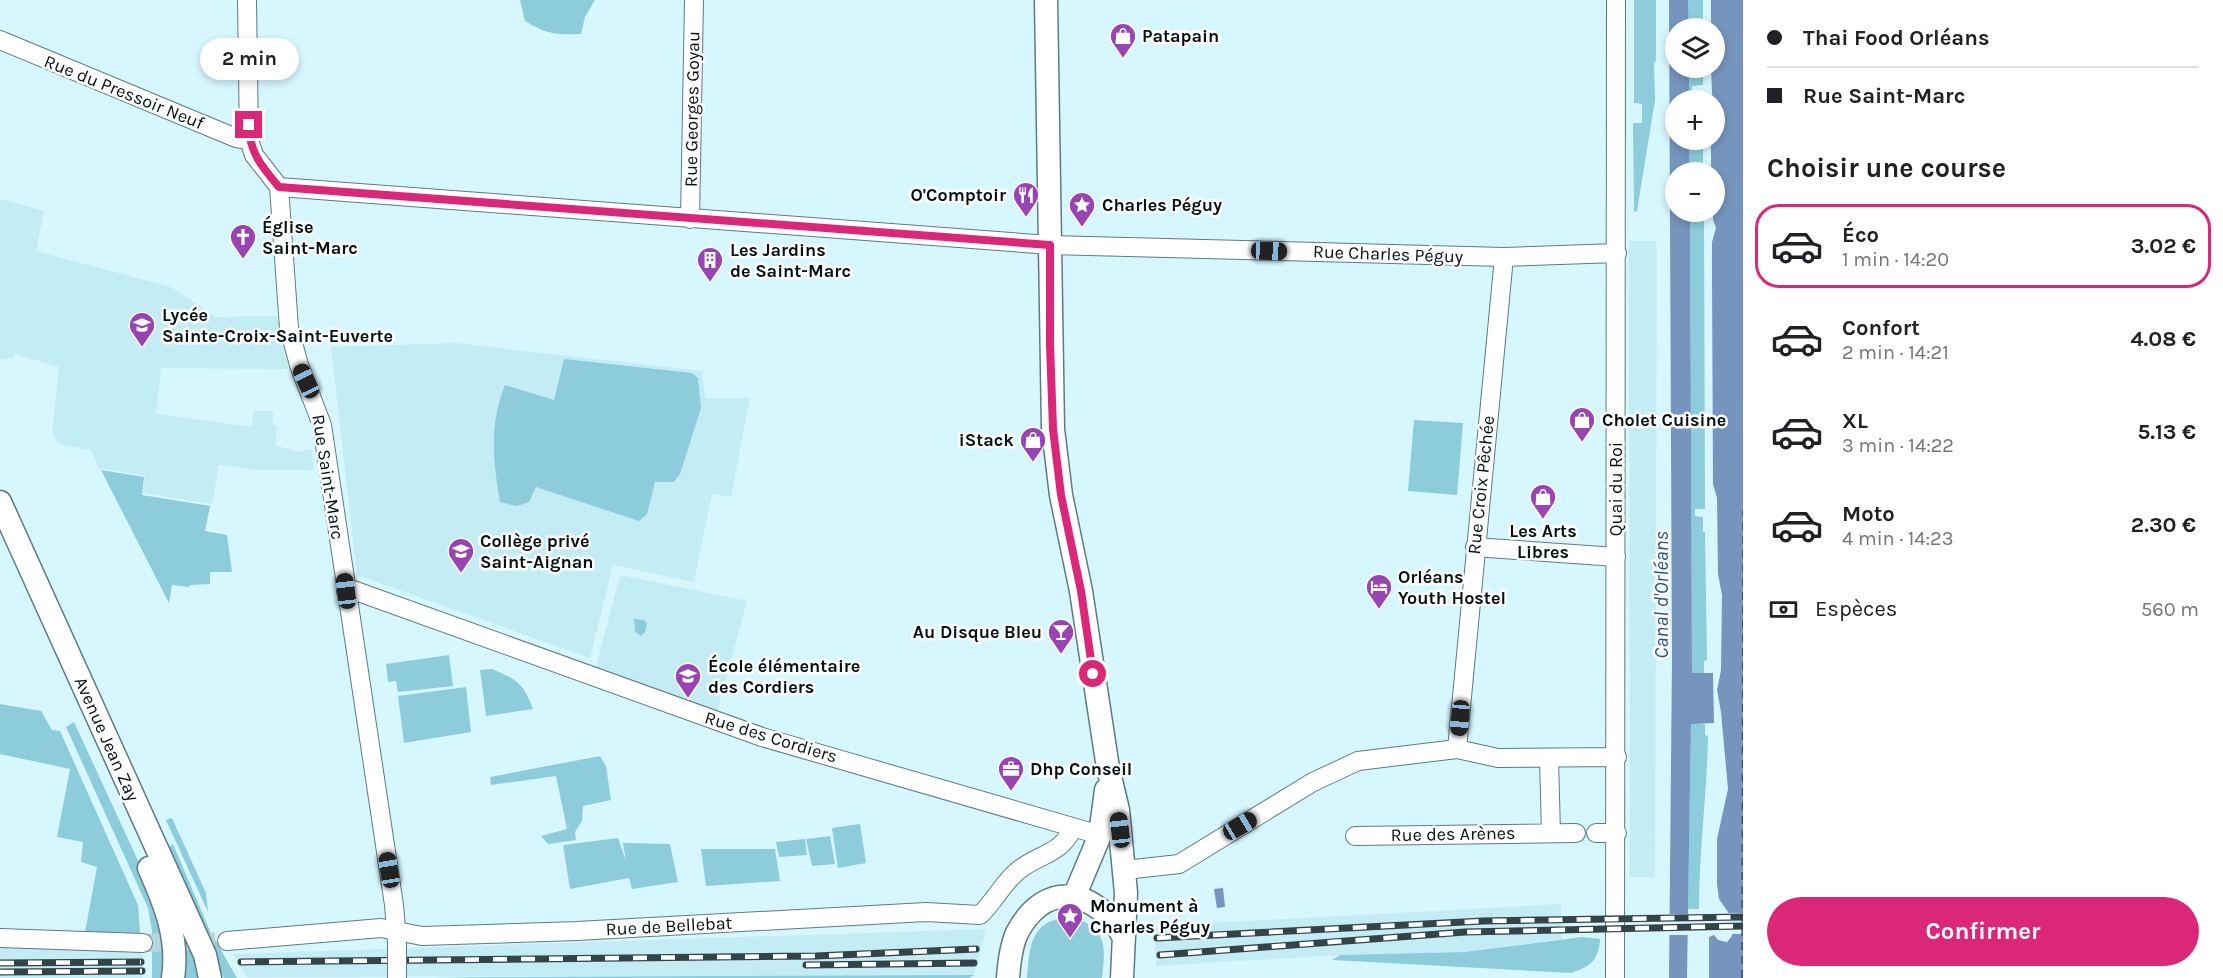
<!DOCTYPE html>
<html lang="fr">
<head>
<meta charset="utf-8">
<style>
	body { margin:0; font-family:Karla,sans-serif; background:#f2f2f2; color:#202124; height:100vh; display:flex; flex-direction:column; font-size:22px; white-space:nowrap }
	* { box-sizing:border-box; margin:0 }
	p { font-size:20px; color:#757577 }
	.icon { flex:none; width:33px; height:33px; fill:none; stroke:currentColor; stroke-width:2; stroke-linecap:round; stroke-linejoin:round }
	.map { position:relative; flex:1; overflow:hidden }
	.details { display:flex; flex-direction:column; background:#fff; width:480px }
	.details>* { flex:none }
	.hud { display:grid; align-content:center; height:132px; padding:0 24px; background:#fff }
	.tools { position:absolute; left:1665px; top:18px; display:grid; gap:12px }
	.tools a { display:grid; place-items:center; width:60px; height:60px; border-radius:50%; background:#fff; box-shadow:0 3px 9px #0003; font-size:30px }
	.end { position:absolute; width:27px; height:27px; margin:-14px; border:8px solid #db2777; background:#fff; box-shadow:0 0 0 3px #fff }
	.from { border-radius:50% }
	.bubble { position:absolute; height:42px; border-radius:21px; background:#fff; box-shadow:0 3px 9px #0003; font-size:20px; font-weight:700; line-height:42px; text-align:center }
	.car { position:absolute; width:18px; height:36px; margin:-18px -9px; border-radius:8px; box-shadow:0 0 4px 2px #0007; background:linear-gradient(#222 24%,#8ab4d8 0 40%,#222 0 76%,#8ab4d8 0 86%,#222 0) }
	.hud b { display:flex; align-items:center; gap:21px; height:57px; font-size:22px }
	.hud b+b { border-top:2px solid #e0e0e0 }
	.hud i { width:15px; height:15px; background:#202124 }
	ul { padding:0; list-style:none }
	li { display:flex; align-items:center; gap:18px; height:84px; margin:0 12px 9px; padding:0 12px; border:3px solid transparent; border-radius:24px }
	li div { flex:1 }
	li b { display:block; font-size:22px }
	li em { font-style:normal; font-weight:700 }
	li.current { border-color:#db2777 }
	li>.icon { width:54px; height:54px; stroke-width:1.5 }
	h2 { padding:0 24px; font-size:27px; line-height:72px }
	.pay { display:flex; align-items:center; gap:15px; height:66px; padding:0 24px; font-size:22px }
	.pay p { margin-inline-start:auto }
	.button { display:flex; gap:12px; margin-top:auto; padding:12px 24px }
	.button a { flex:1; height:69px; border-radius:36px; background:#db2777; color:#fff; font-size:24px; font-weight:700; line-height:69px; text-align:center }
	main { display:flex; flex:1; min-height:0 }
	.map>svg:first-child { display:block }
	.built { fill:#c3ecf5 }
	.green { fill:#8cccdb }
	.water { fill:#7595bf }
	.pier { fill:#d7f7ff }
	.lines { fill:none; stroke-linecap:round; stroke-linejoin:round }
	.ferry { stroke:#28548a; stroke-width:1.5; stroke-dasharray:8 6; stroke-linecap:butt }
	.minor-tunnel { stroke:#b8d4dc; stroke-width:18; stroke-dasharray:18 9; stroke-linecap:butt }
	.minor-casing { stroke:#5e7b81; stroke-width:20 }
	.major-casing { stroke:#5e7b81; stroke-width:25 }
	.minor { stroke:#fff; stroke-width:18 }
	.major { stroke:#fff; stroke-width:22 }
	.rail-casing { stroke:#334347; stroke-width:7 }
	.rail { stroke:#fefefe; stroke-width:4.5; stroke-dasharray:14; stroke-linecap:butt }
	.minor-bridge-casing { stroke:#5e7b81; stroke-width:20; stroke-linecap:butt }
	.minor-bridge { stroke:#fff; stroke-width:18 }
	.route { stroke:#db2777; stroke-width:8 }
	.labels { text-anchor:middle; stroke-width:5; stroke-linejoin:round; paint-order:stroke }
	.poi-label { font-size:18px; font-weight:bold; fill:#061114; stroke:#fefefe; text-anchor:start }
	.street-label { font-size:18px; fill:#061114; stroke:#fefefe }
	.water-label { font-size:20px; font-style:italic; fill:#28548a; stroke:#fefefe }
</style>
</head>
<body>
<main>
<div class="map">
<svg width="1743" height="978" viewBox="0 0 1743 978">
	<rect width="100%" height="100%" fill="#d7f7ff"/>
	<path class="built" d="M0,199l44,12 -8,40 135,36 45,30 61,-1 12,53 -128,-1 -5,46 96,13 1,-16h20v14l4,1 -2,19 22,7 14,-3 4,21h-57l-39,-5 -7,39 -69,-11 2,-17 -46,-8 -8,-18 -32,-6 -7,-11 7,-66 -44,-13 -2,4 -13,2z
		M1629,241h27l1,11 -2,625h-25z
		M456,343l246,28 3,27h45l-19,99 -19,-3 -18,88 -81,-17 -23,93 -233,-83 -26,-228z
		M620,575l127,26 -30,110 -121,-44z
		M1561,904l1,35 -97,13 -125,3 -184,11 -2,-40z
		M986,929l-12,46 -727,2 -14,-23z
		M0,947l143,4 -1,27h-142z"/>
	<path class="green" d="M520,0h75l-10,17 -4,17c-25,1 -35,0 -56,-13z
		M1634,0h22v61l-2,2 1,37 -18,111 -3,1 -1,-89h9v-19l-8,-1z
		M1688,0h15v28h-14z
		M1689,68h14v17l-11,1v6l8,1v7h-11z
		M1689,140h14v32h-13z
		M1690,212h14l1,297h-10v7l8,1v15h2l2,128 -3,1v12h-12z
		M564,359l128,14 6,5 3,30 -21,66 -6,8h-19l-8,32 -8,7 -103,-34 -7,15 -12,4 -17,-4c-7,-43 -11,-76 5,-117l49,15z
		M1414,420l49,3 -6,72 -49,-4z
		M101,470l43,7 -2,18 68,11 -5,25 22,4 5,37h-22v12l-20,1 -1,2 -17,-2 -3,18z
		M634,619l10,1 3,4 -2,8 -4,4 -6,-4z
		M449,655l4,31 -55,6 -2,-11 -8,1 -2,-18z
		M492,669c26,11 31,14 41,40l-47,7 -6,-46z
		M466,687l5,45 -67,11 -6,-47z
		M0,704l41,7 11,19 8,1 78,174 2,28 -55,-1 12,-65 -16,-5 2,-20 -26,-5 13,-68 -70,-15z
		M74,722l84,182 6,27 -1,47h-11v-47l-4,-23 -82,-181z
		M1691,723l14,1v11l3,1c-1,58 -9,115 -9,173h-11z
		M600,756l6,10 5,34 -28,6 -1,15 -7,11 1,8 -28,4 -7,-8 26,-7 -11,-53 -65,9 -1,-8z
		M172,818l34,75 2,19 -42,-92z
		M860,824l6,39 -28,5 -6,-40z
		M830,836l5,28 -23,2 -6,-27z
		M618,838l8,23 -3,-18 47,1 8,38 -46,7 -3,-11 -59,11 -7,-44z
		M805,839l2,16 -28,2 -3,-15z
		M173,844l37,87 27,47h-13l-58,-129z
		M701,849h74l5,32 -74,5z
		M174,898l27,80h-16l-1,-27z
		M1070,917c37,9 36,29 32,61h-75c3,-33 3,-58 43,-61z
		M1582,937l18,2c-1,21 -10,28 -29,34l-239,-13 8,-5 125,-3z
		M975,975l-7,3h-533l53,-1z"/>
	<path class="water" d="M1669,0h19l1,28h-13v40h13v32h-13v40h13l1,32h-14v40h14l2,461h21l1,50 -23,1 -4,254h-18l3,-319z
		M1711,0h32v978h-34v-41l5,-2 4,5 9,2 5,-6v-18l-13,-19 -2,-15v-45l11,-50 -7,-77 -4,-22 4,-20 1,-75 -4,-21 -1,-76 -4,-14 -1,-209v-33l4,-14 -3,-8 1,-48h-3v-32h3l-3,-72h3v-40h-3z
		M1223,888l2,19 -8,1 -3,-19z"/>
	<path class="pier" d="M1725,913h18v21h-12l-3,6 -6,1 -6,-7h-8l6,-2 9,7 5,-1 3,-11z
		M1666,914h25v21h-25z"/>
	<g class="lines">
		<path class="ferry" d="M1742,978l1,-468"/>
		<path class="minor-tunnel" d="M143,943l84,-2"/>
		<g class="minor-casing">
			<path id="minor" d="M247,0l2,140 5,15 25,32 10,141 10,37 23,60 72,480 3,37
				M0,40l236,98 13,2
				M279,187l771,58 454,12 113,-4
				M690,219l4,-219
				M1475,547l141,10
				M346,591l7,-1 409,147 338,98
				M1457,749l47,-492
				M1549,758l2,75
				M1596,833h21
				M1355,836l221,-3
				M1125,870l54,-6 134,-82 45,-21 99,-12 41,9 119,-1
				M0,938l143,5
				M227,941l154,-13 41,8 155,-5 349,-19 54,3c15,-14 23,-33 40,-46 20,-15 43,-16 53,-42
				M1615,978l1,-978"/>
		</g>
		<g class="major-casing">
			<path id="major" d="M1046,0l7,429 8,66 20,96 27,177 10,42 8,83 -4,85
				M0,502l205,453 5,23
				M149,868c16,36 30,70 24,110
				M1074,897l26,-62 6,-45
				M1008,978c1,-14 3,-32 9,-45 29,-55 79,-43 107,4"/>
		</g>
		<use href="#minor" class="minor"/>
		<use href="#major" class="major"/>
		<g class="rail-casing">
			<path id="rail" d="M1157,938l326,-17 260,-4
				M1160,955l305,-23 278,-6
				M241,962l575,-6 160,-7
				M0,963l141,-1
				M806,965l168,-2
				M0,972l142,-1"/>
		</g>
		<use href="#rail" class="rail"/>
		<g class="minor-bridge-casing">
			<path id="minor-bridge" d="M397,978v-36"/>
		</g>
		<use href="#minor-bridge" class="minor-bridge"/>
	</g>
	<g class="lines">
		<path class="route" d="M249,125c0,27 13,42 30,62l771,58v100l3,84 8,66 20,96 12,83"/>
	</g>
	<defs>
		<g id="shop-pin" transform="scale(1.35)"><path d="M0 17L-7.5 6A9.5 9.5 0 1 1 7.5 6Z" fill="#9844b2" stroke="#fefefe"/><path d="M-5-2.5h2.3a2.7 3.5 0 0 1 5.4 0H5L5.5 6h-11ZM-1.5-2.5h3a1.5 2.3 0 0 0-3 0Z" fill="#fff"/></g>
		<g id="restaurant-pin" transform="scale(1.35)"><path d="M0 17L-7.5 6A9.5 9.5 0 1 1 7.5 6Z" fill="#9844b2" stroke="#fefefe"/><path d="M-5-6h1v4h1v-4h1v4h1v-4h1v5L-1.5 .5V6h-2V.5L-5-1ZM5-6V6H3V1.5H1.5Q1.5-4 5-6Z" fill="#fff"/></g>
		<g id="sight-pin" transform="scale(1.35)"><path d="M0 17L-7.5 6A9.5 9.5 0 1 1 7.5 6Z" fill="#9844b2" stroke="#fefefe"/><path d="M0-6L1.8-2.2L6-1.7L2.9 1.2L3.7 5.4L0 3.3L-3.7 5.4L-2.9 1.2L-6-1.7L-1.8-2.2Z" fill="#fff"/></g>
		<g id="church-pin" transform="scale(1.35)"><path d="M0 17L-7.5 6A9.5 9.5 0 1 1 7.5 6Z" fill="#9844b2" stroke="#fefefe"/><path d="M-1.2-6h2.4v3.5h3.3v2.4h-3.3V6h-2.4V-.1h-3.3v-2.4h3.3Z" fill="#fff"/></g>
		<g id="building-pin" transform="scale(1.35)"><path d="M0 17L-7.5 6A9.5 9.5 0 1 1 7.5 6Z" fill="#9844b2" stroke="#fefefe"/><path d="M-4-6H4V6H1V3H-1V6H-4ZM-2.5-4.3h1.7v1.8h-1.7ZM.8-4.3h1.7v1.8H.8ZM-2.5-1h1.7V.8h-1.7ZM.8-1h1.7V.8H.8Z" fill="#fff"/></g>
		<g id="school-pin" transform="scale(1.35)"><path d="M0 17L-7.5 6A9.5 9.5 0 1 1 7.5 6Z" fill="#9844b2" stroke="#fefefe"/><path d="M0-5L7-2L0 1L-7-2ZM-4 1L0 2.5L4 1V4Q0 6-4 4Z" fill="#fff"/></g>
		<g id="hotel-pin" transform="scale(1.35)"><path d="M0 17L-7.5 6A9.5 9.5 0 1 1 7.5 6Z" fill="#9844b2" stroke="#fefefe"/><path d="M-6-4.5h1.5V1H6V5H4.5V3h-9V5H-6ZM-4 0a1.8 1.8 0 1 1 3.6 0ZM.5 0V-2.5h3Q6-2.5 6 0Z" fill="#fff"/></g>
		<g id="bar-pin" transform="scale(1.35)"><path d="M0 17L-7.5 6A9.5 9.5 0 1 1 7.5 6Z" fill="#9844b2" stroke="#fefefe"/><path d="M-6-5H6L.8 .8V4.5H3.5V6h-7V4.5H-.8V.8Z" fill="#fff"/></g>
		<g id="office-pin" transform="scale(1.35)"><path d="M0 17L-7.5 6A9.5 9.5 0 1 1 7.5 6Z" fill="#9844b2" stroke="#fefefe"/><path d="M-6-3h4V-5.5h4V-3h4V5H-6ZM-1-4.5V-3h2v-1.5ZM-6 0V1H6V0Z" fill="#fff"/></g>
	</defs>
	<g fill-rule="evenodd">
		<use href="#shop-pin" x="1123" y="36"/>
		<use href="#restaurant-pin" x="1026" y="195"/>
		<use href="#sight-pin" x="1082" y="205"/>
		<use href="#church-pin" x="243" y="237"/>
		<use href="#building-pin" x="710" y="260"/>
		<use href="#school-pin" x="142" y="325"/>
		<use href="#shop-pin" x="1582" y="420"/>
		<use href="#shop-pin" x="1033" y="440"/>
		<use href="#shop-pin" x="1543" y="497"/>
		<use href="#school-pin" x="461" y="551"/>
		<use href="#hotel-pin" x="1379" y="587"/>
		<use href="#bar-pin" x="1061" y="632"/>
		<use href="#school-pin" x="688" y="676"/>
		<use href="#office-pin" x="1011" y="769"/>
		<use href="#sight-pin" x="1070" y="916"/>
	</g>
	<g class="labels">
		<g class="poi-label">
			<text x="1142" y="42">Patapain</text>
			<text x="1006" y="201" text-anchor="end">O'Comptoir</text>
			<text x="1102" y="211">Charles Péguy</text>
			<text x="262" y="233">Église<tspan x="262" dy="21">Saint-Marc</tspan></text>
			<text x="730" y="256">Les Jardins<tspan x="730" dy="21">de Saint-Marc</tspan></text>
			<text x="162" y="321">Lycée<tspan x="162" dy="21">Sainte-Croix-Saint-Euverte</tspan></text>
			<text x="1602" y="426">Cholet Cuisine</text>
			<text x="1014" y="446" text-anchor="end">iStack</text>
			<text x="1543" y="537" text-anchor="middle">Les Arts<tspan x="1543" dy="21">Libres</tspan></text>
			<text x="480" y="547">Collège privé<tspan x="480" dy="21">Saint-Aignan</tspan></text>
			<text x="1398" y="583">Orléans<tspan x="1398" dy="21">Youth Hostel</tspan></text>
			<text x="1042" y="638" text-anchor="end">Au Disque Bleu</text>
			<text x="708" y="672">École élémentaire<tspan x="708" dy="21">des Cordiers</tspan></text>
			<text x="1030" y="775">Dhp Conseil</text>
			<text x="1090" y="912">Monument à<tspan x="1090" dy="21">Charles Péguy</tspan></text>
		</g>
		<g class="street-label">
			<text transform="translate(124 92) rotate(22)" y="6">Rue du Pressoir Neuf</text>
			<text transform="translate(692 109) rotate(-89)" y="6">Rue Georges Goyau</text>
			<text transform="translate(1388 254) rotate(2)" y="6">Rue Charles Péguy</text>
			<text transform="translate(328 477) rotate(81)" y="6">Rue Saint-Marc</text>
			<text transform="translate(1481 485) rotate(-84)" y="6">Rue Croix Pêchée</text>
			<text transform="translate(1616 489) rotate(-90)" y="6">Quai du Roi</text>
			<text transform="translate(771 737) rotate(17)" y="6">Rue des Cordiers</text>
			<text transform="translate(107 739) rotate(66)" y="6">Avenue Jean Zay</text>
			<text transform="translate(1453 834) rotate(-1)" y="6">Rue des Arènes</text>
			<text transform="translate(669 926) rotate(-3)" y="6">Rue de Bellebat</text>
		</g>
		<g class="water-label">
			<text transform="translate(1661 595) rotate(-90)" y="7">Canal d'Orléans</text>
		</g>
	</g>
</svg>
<div class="tools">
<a><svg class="icon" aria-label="layers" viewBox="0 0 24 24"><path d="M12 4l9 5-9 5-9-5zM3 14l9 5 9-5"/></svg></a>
<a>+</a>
<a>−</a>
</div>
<i class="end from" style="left:1093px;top:674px"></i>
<i class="end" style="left:249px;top:125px"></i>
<div class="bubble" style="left:200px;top:38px;width:99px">2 min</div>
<i class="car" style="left:1269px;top:251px;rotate:92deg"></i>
<i class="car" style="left:306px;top:381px;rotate:335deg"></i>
<i class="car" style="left:346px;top:591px;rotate:353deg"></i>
<i class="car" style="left:1460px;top:718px;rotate:185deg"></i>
<i class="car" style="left:1240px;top:826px;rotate:59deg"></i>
<i class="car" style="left:1120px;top:830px;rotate:353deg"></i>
<i class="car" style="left:389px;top:870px;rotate:351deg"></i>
</div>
<section class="details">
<div class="hud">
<b><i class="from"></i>Thai Food Orléans</b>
<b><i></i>Rue Saint-Marc</b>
</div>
<h2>Choisir une course</h2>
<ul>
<li class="current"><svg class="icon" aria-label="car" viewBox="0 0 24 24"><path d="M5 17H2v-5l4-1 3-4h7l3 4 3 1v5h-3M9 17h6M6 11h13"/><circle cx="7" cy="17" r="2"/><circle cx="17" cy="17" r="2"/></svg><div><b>Éco</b><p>1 min · 14:20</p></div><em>3.02 €</em></li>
<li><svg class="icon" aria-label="car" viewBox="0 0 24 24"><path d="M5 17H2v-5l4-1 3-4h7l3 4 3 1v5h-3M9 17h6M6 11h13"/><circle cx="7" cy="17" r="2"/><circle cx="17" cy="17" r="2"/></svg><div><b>Confort</b><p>2 min · 14:21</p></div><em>4.08 €</em></li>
<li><svg class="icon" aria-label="car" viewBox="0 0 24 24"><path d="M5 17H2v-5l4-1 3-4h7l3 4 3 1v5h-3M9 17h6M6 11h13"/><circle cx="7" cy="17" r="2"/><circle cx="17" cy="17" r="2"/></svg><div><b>XL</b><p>3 min · 14:22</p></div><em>5.13 €</em></li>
<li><svg class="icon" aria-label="car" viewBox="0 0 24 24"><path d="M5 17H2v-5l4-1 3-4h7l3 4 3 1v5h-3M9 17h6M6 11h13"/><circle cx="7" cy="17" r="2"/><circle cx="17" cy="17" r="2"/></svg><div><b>Moto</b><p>4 min · 14:23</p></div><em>2.30 €</em></li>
</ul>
<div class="pay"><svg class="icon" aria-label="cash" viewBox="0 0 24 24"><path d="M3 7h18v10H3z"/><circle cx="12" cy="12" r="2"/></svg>Espèces<p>560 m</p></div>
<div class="button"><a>Confirmer</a></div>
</section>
</main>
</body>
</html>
